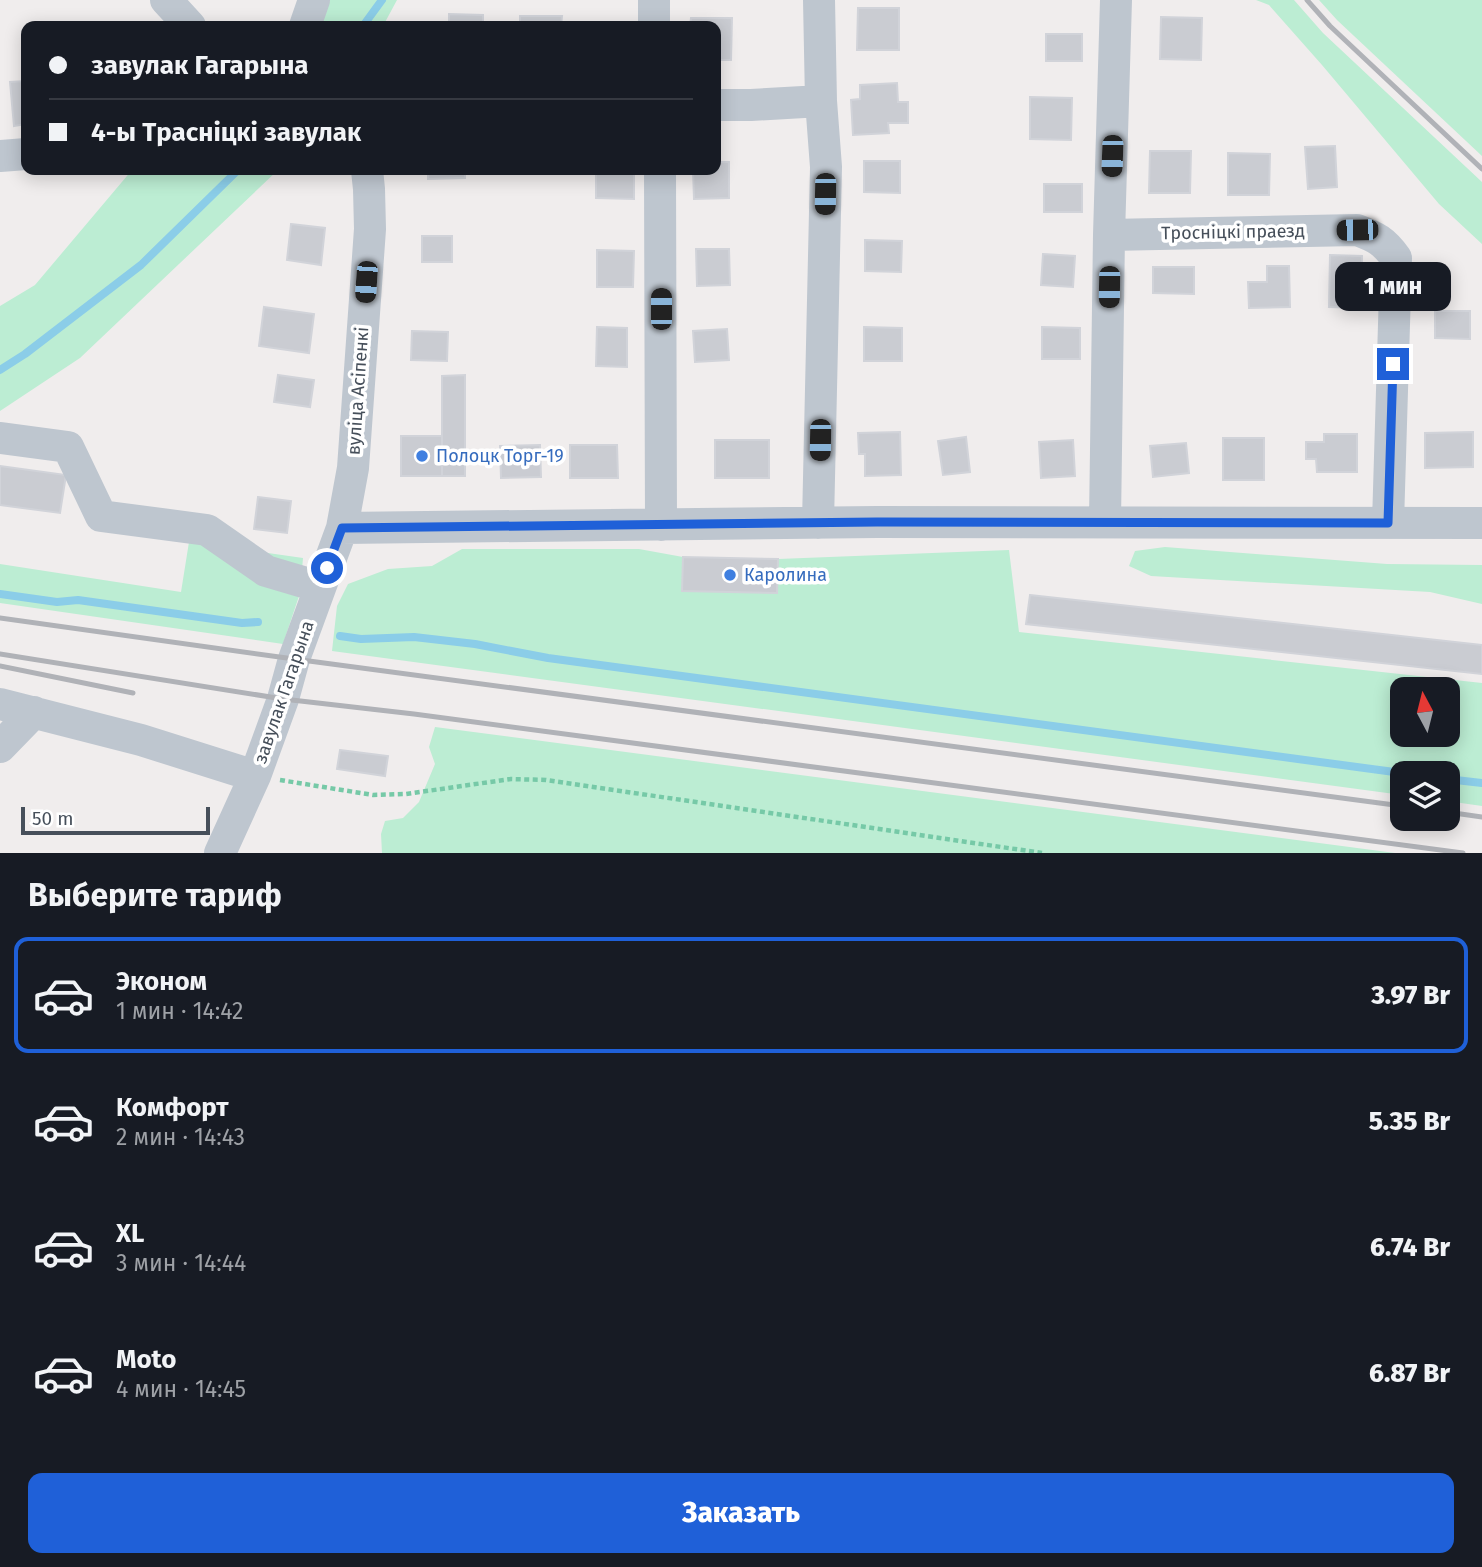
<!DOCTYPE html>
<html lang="ru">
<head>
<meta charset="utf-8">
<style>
	body { margin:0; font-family:"Fira Sans",sans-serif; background:#242831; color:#f1f3f6; height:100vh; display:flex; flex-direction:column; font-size:26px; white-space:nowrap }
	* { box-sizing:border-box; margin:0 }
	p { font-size:23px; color:#9ea1a6 }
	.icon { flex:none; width:38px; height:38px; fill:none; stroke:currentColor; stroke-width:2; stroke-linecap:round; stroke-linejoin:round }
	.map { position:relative; height:853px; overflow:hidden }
	.details { display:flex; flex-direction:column; background:#171b24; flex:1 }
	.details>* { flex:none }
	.guide { position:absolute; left:21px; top:21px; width:700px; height:154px; border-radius:14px; box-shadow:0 4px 18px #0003; display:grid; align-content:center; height:154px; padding:0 28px; background:#171b24 }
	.needle { width:46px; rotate:353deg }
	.controls { position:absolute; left:1390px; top:677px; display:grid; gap:14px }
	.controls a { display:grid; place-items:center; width:70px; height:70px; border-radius:14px; background:#171b24; box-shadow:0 4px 18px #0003; font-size:35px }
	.scale { position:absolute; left:21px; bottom:18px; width:189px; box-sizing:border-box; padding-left:7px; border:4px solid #464f5a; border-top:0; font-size:19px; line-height:24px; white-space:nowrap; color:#464f5a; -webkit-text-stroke:5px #fff; paint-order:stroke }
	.end { position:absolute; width:32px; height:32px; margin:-16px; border:9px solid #1f60d8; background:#fff; box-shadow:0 0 0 4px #fff }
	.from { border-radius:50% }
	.bubble { position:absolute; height:49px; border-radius:14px; background:#171b24; box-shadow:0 4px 18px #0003; font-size:23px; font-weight:800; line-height:49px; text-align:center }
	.car { position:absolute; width:21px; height:42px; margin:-21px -10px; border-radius:9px; box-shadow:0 0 5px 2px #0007; background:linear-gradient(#222 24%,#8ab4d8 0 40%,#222 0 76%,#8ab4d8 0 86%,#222 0) }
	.guide b { display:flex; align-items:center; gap:24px; height:66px; font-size:26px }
	.guide b+b { border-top:2px solid #363941 }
	.guide i { width:18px; height:18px; background:#f1f3f6 }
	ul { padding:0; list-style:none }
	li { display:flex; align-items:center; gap:21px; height:116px; margin:0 14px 10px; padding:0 14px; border:4px solid transparent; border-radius:14px }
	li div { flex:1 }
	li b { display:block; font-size:26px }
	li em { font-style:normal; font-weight:800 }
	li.active { border-color:#1f60d8 }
	li>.icon { width:63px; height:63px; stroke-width:1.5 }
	h2 { padding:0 28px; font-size:32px; line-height:84px }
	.cta { display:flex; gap:14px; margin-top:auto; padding:14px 28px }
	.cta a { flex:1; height:80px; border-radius:14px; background:#1f60d8; color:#fff; font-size:28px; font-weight:800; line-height:80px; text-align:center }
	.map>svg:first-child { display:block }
	.green { fill:#bcedd3; fill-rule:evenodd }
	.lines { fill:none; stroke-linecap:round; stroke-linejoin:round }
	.stream { stroke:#8bcde8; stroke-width:8 }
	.building { fill:#caccd2; stroke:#d1d3d9; stroke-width:2 }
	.path { stroke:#76c9a7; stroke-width:4.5; stroke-dasharray:5 3.5; stroke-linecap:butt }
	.minor { stroke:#bec6cf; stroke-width:32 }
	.rail { stroke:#b0b2b7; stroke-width:5 }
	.route { stroke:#1f60d8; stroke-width:9 }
	.shop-dot { fill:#3f7fe0; stroke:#fff; stroke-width:2.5 }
	.labels { text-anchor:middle; stroke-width:7; stroke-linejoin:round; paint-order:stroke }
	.street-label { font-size:18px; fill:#464f5a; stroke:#fff }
	.shop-label { font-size:18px; fill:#366cbe; stroke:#fff; text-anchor:start }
</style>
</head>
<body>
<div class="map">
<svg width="1482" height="853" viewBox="0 0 1482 853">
	<rect width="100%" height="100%" fill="#f0eded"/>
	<path class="green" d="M330,0h67l-14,26h-61v-6z
		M1256,0h38l29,33 159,149v62l-43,-40 -117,-139 -53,-60z
		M1319,0h163v156l-145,-136z
		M132,170h146l-198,188 -80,53v-105l35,-21z
		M189,542l114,16 -3,35 -17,51 -283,-41v-39l181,28z
		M1165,547l222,17 95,1v39l-52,-12 -279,-16 -22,-10 6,-15z
		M462,549h177l44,8 -1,34 94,2 2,-34 231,-9 10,82 463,51v123l-35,-5v-27h-45v21l-1070,-144 5,-45 11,-22 40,-15 44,-3zM1402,690h45v45h-45z
		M435,727l960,126h-1013l-1,-19 4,-13 18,-3 16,-16 16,-38 -6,-17z"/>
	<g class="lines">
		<path class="stream" d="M363,26l19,-26
			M0,370l25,-16 116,-89 97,-95
			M0,594l57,8 21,-2 164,23 16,-1
			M340,636l21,3 53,-2 61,7 73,14 861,116
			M1447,779l35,4"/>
	</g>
	<path class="building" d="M858,8h41v42h-42z
		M449,14l34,1v11h-34z
		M520,16h42l-1,10h-41z
		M1161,17l41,1 -1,42 -41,-1z
		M691,18h41l-1,42h-15v-34h-26z
		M1046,34h36v27h-36z
		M26,81v43l-12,2 -4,-44z
		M897,83l1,19h10v21h-20l1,10 -36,2 -2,-35 9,-1v-14z
		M1030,97l42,1 -1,42 -41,-1z
		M1335,146l2,41 -29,2 -3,-42z
		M1150,151h41l-1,42h-41z
		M1228,153l42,1 -1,41h-41z
		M864,161h36v32l-36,-1z
		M716,162h13v36l-35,1 -1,-29h23z
		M428,170h37v8l-37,1z
		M596,170h38v29l-38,-1z
		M1044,184h38v28h-38z
		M291,224l34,4 -4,37 -34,-5z
		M422,236h30v26h-30z
		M865,240l37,1 -1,31 -36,-1z
		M696,249h33l1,36 -33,1z
		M597,250l37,1 -1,36h-36z
		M1043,254l32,2 -2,31 -32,-2z
		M1330,255l32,1 -1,52 -32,-1z
		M1267,266h22l1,41 -41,1 -1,-26h19z
		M1153,267h41v27l-41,-1z
		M264,307l50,7 -5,39 -50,-7z
		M1435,311h35v28l-35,-1z
		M597,327l30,1v39l-31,-1z
		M864,327l38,1v33h-38z
		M1042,327l38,1v31h-38z
		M727,329l2,31 -34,2 -2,-31z
		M412,331l36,1 -1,29 -36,-1z
		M278,375l36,5 -4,27 -36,-5z
		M465,375v101h-23v-100z
		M900,432l1,43 -36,1v-22h-6l-1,-21z
		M1473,432v35l-48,1v-35z
		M1324,434h33v38h-40l-1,-13h-10v-17h18z
		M401,436h41v40h-41z
		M966,437l4,35 -27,3 -5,-34z
		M1223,438h41v42h-41z
		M715,440h54v38h-54z
		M1073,440l2,36 -34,2 -2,-36z
		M1186,443l3,30 -36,4 -3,-31z
		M540,445l1,32 -40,1 -1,-32z
		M570,445h47l1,33h-48z
		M0,466l66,9 -6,38 -60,-8z
		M258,497l33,4 -4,32 -33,-4z
		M683,557l95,2 -1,34 -95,-2z
		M1030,595l452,50v29l-456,-50z
		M340,750l48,6 -3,20 -48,-7z"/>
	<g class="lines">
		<path class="path" d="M280,780l93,15 33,-1 105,-15 35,1 496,73"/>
		<path class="minor" d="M166,0l24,26
			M305,26l9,-26
			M654,26v-26
			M716,105h35l70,-4
			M0,156l26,-2
			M660,170l1,355
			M1109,235l248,-5c19,7 27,11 39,28l-8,265
			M1,438l67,9 33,69 106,14 59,41 54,16
			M1105,522l4,-287 7,-235
			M818,523l8,-356 -5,-66 -2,-101
			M342,528l535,-6 605,1
			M0,704l141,36 114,36
			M0,747l34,-35
			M220,853l35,-77 28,-77 11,-40 48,-131 11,-60 17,-239 -1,-40 -2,-19"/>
		<path class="rail" d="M1307,0l23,26 152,143
			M0,618l294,41 1108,147
			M0,654l283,45 131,15 1049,139
			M0,666l133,27
			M1447,812l35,5"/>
	</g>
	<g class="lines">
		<path class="route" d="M327,568l15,-40 535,-6 511,1 5,-159"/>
	</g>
	<g class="shop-dot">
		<circle cx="422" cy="456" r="7"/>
		<circle cx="730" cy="575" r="7"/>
	</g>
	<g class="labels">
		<g class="street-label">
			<text transform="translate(1233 232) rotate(-1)" y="6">Тросніцкі праезд</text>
			<text transform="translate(358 391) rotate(-86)" y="6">вуліца Асіпенкі</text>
			<text transform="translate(284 692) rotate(-71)" y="6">завулак Гагарына</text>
		</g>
		<g class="shop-label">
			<text x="436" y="462">Полоцк Торг-19</text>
			<text x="744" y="581">Каролина</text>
		</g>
	</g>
</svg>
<div class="controls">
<a><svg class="needle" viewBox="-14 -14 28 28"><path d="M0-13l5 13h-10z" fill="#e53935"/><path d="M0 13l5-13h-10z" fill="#9ea1a6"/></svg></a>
<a><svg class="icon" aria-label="layers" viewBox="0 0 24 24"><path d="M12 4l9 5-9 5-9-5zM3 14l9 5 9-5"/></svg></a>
</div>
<div class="scale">50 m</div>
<i class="end from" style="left:327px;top:568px"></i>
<i class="end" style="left:1393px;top:364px"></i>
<div class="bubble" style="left:1335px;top:262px;width:116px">1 мин</div>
<i class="car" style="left:1112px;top:156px;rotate:182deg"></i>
<i class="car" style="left:825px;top:194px;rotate:181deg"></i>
<i class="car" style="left:1357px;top:230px;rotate:269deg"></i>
<i class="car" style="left:366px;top:282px;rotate:184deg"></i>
<i class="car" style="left:1109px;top:287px;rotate:181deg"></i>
<i class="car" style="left:661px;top:309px;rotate:0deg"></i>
<i class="car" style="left:820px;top:440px;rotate:181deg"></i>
<div class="guide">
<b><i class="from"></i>завулак Гагарына</b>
<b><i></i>4-ы Трасніцкі завулак</b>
</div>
</div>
<section class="details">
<h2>Выберите тариф</h2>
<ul>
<li class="active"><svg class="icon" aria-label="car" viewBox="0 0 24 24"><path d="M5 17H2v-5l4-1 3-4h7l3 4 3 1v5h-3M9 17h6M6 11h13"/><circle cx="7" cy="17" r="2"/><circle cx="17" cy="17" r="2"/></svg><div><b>Эконом</b><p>1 мин · 14:42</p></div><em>3.97 Br</em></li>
<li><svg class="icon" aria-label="car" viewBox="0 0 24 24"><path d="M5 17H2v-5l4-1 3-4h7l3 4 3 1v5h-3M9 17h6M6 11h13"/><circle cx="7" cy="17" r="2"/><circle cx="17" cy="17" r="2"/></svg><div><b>Комфорт</b><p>2 мин · 14:43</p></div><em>5.35 Br</em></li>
<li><svg class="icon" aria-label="car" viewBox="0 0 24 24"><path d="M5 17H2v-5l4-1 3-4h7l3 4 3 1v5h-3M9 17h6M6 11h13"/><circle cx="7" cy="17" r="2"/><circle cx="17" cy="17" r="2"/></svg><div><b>XL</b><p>3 мин · 14:44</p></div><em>6.74 Br</em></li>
<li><svg class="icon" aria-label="car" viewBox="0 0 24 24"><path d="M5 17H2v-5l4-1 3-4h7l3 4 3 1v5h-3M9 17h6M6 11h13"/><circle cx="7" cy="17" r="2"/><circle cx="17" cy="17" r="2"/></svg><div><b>Moto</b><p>4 мин · 14:45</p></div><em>6.87 Br</em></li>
</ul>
<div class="cta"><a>Заказать</a></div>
</section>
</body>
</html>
